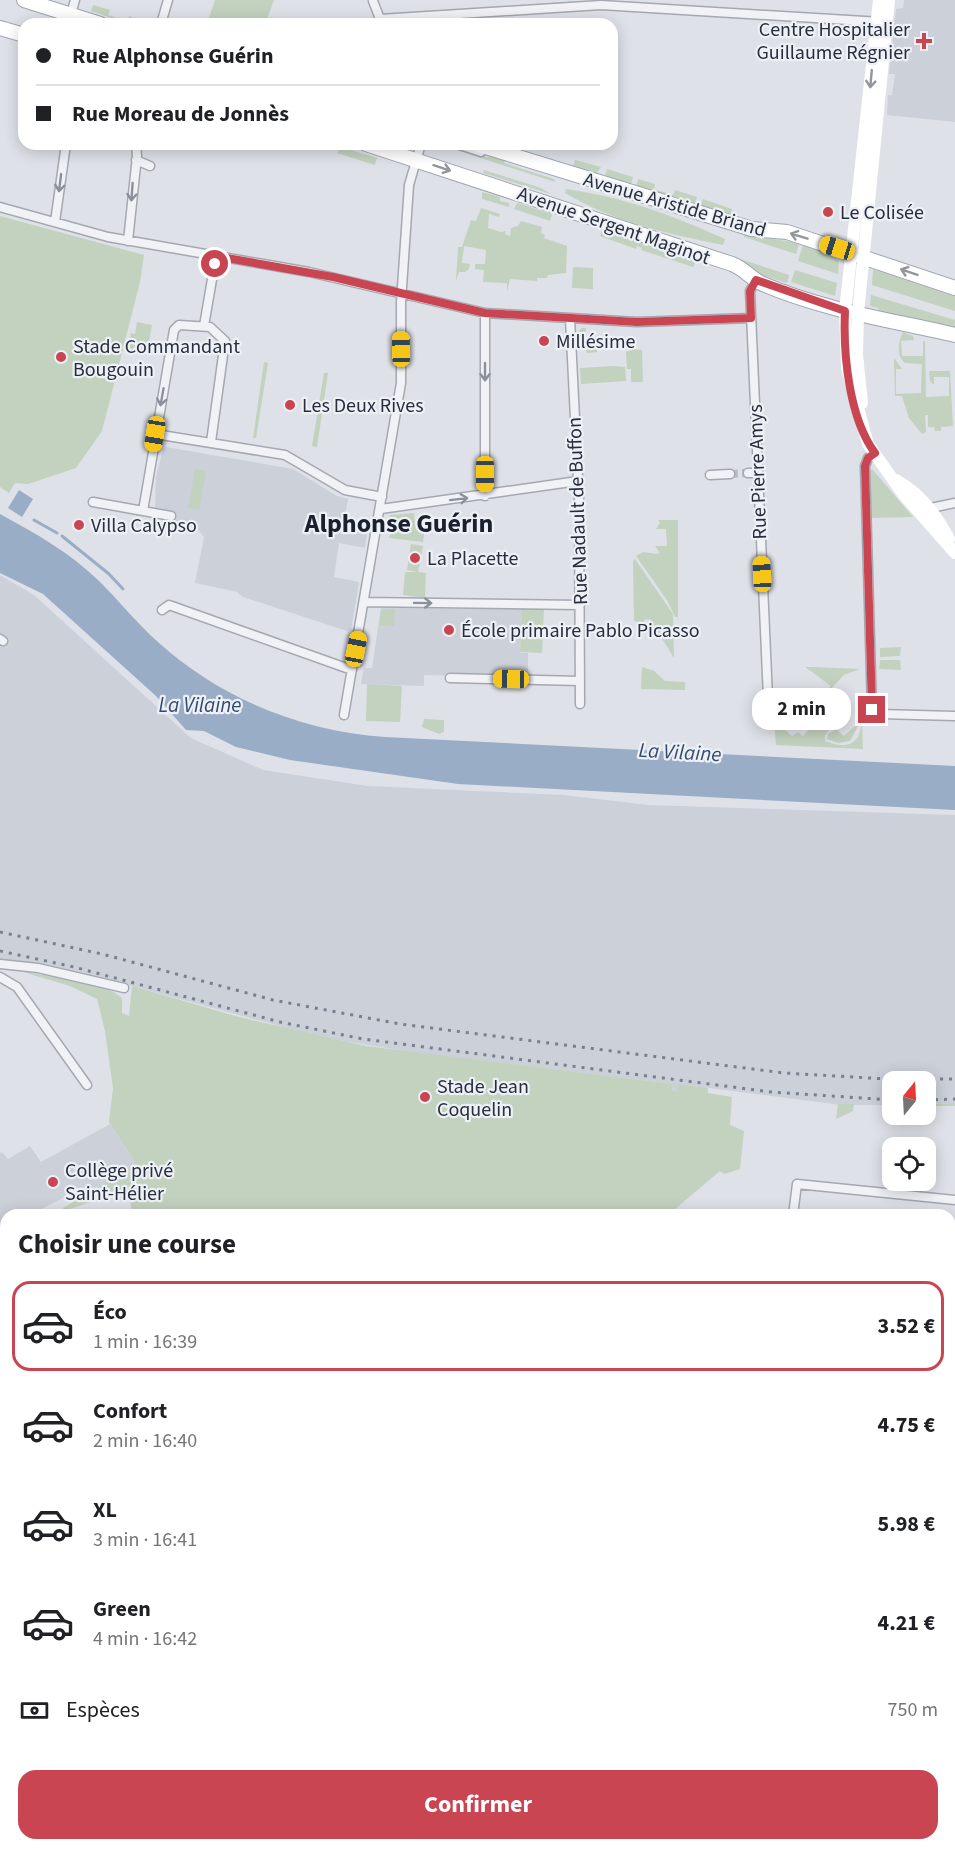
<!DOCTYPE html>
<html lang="fr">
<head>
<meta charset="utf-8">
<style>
	body { margin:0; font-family:"Source Sans 3",sans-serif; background:#f2f2f2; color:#202124; height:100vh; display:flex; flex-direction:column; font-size:22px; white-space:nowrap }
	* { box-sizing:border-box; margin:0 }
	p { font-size:20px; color:#757577 }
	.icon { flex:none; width:33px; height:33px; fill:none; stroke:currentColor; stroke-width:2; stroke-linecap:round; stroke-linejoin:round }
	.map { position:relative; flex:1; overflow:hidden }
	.sheet { position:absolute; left:0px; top:1209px; width:956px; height:642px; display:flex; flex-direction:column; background:#fff; border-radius:18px 18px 0 0; box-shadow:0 3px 15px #0003 }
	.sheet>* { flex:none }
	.banner { position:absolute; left:18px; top:18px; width:600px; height:132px; border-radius:18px; box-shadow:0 3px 15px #0003; display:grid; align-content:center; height:132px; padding:0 18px; background:#fff }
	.needle { width:39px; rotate:18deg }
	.controls { position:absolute; left:882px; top:1071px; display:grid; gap:12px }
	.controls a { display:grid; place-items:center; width:54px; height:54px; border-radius:12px; background:#fff; box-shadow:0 3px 15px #0003; font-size:30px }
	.end { position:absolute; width:27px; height:27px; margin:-14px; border:8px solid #ca4552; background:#fff; box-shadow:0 0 0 3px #fff }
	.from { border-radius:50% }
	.bubble { position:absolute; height:42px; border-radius:18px; background:#fff; box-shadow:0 3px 15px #0003; font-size:20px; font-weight:700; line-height:42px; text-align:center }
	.car { position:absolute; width:18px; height:36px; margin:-18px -9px; border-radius:8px; box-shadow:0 0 4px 2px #0007; background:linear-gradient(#f5c518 24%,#345 0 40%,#f5c518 0 76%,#345 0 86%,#f5c518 0) }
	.banner b { display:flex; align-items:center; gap:21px; height:57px; font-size:22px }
	.banner b+b { border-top:2px solid #e0e0e0 }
	.banner i { width:15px; height:15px; background:#202124 }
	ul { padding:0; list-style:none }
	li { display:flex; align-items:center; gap:18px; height:90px; margin:0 12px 9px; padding:0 6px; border:3px solid transparent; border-radius:18px }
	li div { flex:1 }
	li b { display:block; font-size:22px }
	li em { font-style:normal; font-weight:700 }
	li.current { border-color:#ca4552 }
	li>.icon { width:54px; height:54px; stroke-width:1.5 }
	h2 { padding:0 18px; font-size:27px; line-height:72px }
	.pay { display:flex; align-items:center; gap:15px; height:66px; padding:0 18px; font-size:22px }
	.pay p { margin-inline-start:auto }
	.button { display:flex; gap:12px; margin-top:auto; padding:12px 18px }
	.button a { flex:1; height:69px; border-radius:18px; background:#ca4552; color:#fff; font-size:24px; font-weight:700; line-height:69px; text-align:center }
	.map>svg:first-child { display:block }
	.built { fill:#ccd0d9 }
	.green { fill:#c3d1bf }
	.water { fill:#9aadc7 }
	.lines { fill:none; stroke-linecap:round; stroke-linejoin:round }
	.stream { stroke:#9aadc7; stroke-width:3 }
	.minor-tunnel { stroke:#babdc5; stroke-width:8; stroke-dasharray:8 4; stroke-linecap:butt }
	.minor-casing { stroke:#a4a8b1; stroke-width:11 }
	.tertiary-casing { stroke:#a4a8b1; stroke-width:14 }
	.primary-casing { stroke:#9ea5b3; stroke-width:16 }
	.minor { stroke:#f1f2f6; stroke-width:8 }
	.tertiary { stroke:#f1f2f6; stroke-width:10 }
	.secondary { stroke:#fff; stroke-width:12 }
	.primary { stroke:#fff; stroke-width:14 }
	.rail { stroke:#788090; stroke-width:3; stroke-dasharray:3 6; stroke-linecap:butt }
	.oneway { stroke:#94969e }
	.oneway2 { stroke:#8c909a }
	.route { stroke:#ca4552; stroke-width:8 }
	.poi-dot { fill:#ca4552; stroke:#edf0f5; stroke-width:2 }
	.labels { text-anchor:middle; stroke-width:4.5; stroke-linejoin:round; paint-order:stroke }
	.poi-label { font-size:20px; fill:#282e3e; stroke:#edf0f5; text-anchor:start }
	.street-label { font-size:20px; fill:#282e3e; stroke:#edf0f5 }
	.water-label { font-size:21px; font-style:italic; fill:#334b70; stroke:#edf0f5 }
	.district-label { font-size:26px; font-weight:bold; fill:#1a202e; stroke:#edf0f5 }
</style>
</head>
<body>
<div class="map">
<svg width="955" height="1851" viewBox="0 0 955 1851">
	<rect width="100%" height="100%" fill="#dee1e7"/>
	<path class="built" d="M904,0h51v122l-68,-7 1,-20h4l3,-21h-6l7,-65 7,-1z
		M166,447l127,22 44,27 11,3 -4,22 24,5 -3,22 -26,-5 -5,34 25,5 -8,48 -4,1 -104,-34 -6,-5 -42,-9 9,-46 -8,-10 -27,-5 2,-11 -16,-3 1,-31 7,-28z
		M0,575l34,20 157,143 72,32 105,16 196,9 84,10 307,10v288l-29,1v-22h-34v23h-51l-163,-21 -2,8h-4l1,-8 -262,-32 -91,-15 -188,-51 -132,-25z
		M381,608l141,1 -2,44h8v24l-104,-2v11l-63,-2 3,-16h8z
		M110,1124l26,40 -47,28 -5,-5 -54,28h-24v13l-6,3v-78l2,-1 6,7 22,-13 11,16z"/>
	<path class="green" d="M215,0h59l-9,24h-58z
		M93,5l17,5 -2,5 19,6 2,-5 3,1 -2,7 -39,-13z
		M438,144l48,13 20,1 -2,5 50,16 1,3z
		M341,147l36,11 -2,7 -38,-12z
		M575,160l26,7 -4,6 -24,-7z
		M607,169l26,8 -2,7 -26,-8z
		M484,170l57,18 10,6 -68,-21z
		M638,179l17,5 -1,5 19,6 2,-5 22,7 -2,7 -4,-3 -55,-15z
		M566,189c60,9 103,25 159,50l-2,6c-55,-11 -109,-23 -158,-52z
		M482,192l18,5v4l9,2v4l-27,-8z
		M703,199l29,10 -2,7 -30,-10z
		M517,203l35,11 -2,7 -36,-12z
		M481,208l19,6 -1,3 -10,-3 -1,14 13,4 5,-1 -1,3 5,2 1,-8 7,-2 3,-5 21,6 -1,6 4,2 -1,3 23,8 -1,27 -18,2 -1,3h-10v3l-27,-2 -3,13v-9l-24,-1 1,-12 -9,-1v-5h10l1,-14 -22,-4 -2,17 8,1 -1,5 -4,3h-6l-3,9 2,-34h4l9,-27 5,1z
		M0,216l144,39 -4,27 -38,149 -26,37 -48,16 -13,-1 -6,10 -9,-6z
		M602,230l94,30 -3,7 -52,-17 1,-2 -5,-2 -1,3 -36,-13z
		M745,234c18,6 35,4 54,10l-3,10 -52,-17z
		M803,245l29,10 7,6 -1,13 -40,-13z
		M737,258l52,17 -2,8 -25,-8z
		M573,267l20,1v21l-21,-1z
		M879,268l76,26v17l-83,-26 1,-15 5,1z
		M795,270l42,13 -2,13 -44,-14z
		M871,295l84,25v11l-77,-20 1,-3 -9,-2z
		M137,322l15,3 -5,28 -19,-3 3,-17 4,1z
		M582,328h4l-2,14 12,1 1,9 -10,1 -1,-5h-8l-1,-15z
		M903,332l10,4 1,4 -13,1 1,15h21v-16l2,2 1,55 23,-1v-19h-15v8l-4,-4 -1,-10h21l3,55 -12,1v4h-6l-1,-4h-6v-12h-3l1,17 -4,2 -13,-16 -7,-22h-7l-1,-38 8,11h-6v25l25,-1 1,-29 -17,-1c-9,-7 -7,-22 -2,-31z
		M632,349l10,1 1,32h-12v-13h-4l-1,-17z
		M264,362l4,1 -12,75h-3z
		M614,366l11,1 1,14 -45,3 -1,-16z
		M324,373h4l-11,74 -5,-1z
		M195,469l11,2 -7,39 -11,-2z
		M872,469l41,48 -43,1 -1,-46z
		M414,513l1,12 10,1 -2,16 -34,-4 4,-17 -4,-1 1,-5z
		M658,520h20v97h-3l-8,-17 -31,-44 7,-4 14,2 3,-1 -5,-7h12l-1,-17h-10l4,-6z
		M411,544l12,2 -5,26 8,1 -1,25 -22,-3 2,-23h12l-10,-2z
		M635,559l38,55 1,44 -24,-39 -6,1 -1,8 -9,-8 -1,-59z
		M395,609l-1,17 -15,-1 2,-15z
		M522,609h22l-2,44 -22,-1z
		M901,647l-1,9 -20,1v-9z
		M880,660h20l1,10 -22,-1z
		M642,667l12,4 11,10 20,1v8l-44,-1z
		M805,667h8l47,2 -16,6 -16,17 4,5 -2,1 -5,-6 6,-6z
		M367,684l35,2 -2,36 -34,-1z
		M823,706l-5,6 11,11 -2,3 3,3 -5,6v6c9,4 25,8 32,-3 3,-3 3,-10 5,-14l1,25 -87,-4 -2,-25 18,16 6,-4 5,4 7,-8 -5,-5 4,-4 -2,-2 7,3 2,-8z
		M424,719l20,1v12l-5,2 -17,-7z
		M862,719l-12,22 -12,2 -11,-4 1,-5 8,-5 8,7z
		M23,972c25,4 81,9 99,26v15l7,3 3,-30 107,31 127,29 307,38 -1,7 4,1 2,-8 30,4v5l24,4 -2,28 14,6 -4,38 -16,5 -4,-3 -52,44h-536l-2,-16 -10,-7 -56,19 -1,-3 73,-44 -27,-42 4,-34 -8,-57 -8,-32 -27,-13z
		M955,1103v3h-19l-1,9 -9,-2v-9z
		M838,1104h16l-1,7 -17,8z
		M554,1845h107l-1,6h-133z"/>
	<path class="water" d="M19,490l14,9 -11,18 -14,-9z
		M0,514c35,19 69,38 98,66 21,20 38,43 60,62 63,57 143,89 227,95l570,29v44l-497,-26 -168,-24 -54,-13 -32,-16 -18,-1 -30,-34 -113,-102 -43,-21z"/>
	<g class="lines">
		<path class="stream" d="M34,520l23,13
			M62,536l47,38 14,15"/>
		<path class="minor-tunnel" d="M730,474l18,-1"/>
		<g class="minor-casing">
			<path id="minor" d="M373,1l7,18
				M71,14l4,-14
				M161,24l7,-24
				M382,24l-2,-5 221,-14 280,17
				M457,144l24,8
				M136,160l14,6
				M0,207l108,30 201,35 176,41 152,9 114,-4
				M55,222l11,-78
				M128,241l9,-85 -1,-12
				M756,280l-6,11 18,407
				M485,313v183
				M570,318l9,181 1,205
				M204,326l12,-70
				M155,434l130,21 60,35 37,7
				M875,453l-7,5 -3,8 7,244 7,4 76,2
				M748,473h9
				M710,475l20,-1
				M93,502l78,14
				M381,509l197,-28
				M926,509l29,-6
				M143,511l31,-181 5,-5 31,2 15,14 -14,101
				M365,602l215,3
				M162,610l7,-5 183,65
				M0,639l3,2
				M450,678l130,3
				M344,715l57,-332v-81l8,-117 12,-41
				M0,964l38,4 86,20
				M0,977l17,10 70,98
				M793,1215l4,-31 158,16
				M950,1473l5,10
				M950,1648l5,5
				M0,1649l6,-6
				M950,1745l5,-6
				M0,1839l6,-8
				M230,1851l7,-6
				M433,1851v-6
				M676,1851l2,-6
				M848,1851l5,-6
				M904,1851l6,-6"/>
		</g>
		<g class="tertiary-casing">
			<path id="tertiary" d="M950,1437l5,-1"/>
		</g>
		<g class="primary-casing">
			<path id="primary" d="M24,0l76,24
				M0,28l24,7
				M366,144l366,120c13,5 19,15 31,20 60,26 128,36 192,51
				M476,144l276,85 35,3 168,56
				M0,1491l6,17
				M119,1845l2,6"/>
		</g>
		<use href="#minor" class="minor"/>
		<use href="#tertiary" class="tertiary"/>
		<path class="secondary" d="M879,0l-34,311 2,57 21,76 35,50 52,59
			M862,403l-5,-48 1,-42 31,-313
			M896,480c23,12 41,36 53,59
			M0,1421l6,6
			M823,1845l6,6"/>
		<use href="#primary" class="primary"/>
		<path class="rail" d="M0,932l102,22 171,46 127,24 384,49 103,6h68
			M0,951l74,16 206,55 83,17 408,53 121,8
			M926,1100l29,-1"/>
	</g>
	<defs><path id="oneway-shaft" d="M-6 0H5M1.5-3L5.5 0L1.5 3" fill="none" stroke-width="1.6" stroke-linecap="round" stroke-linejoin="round" transform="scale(1.5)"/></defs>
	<g class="oneway">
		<use href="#oneway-shaft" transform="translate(871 79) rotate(95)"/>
		<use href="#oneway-shaft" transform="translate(442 168) rotate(18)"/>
		<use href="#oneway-shaft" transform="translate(799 236) rotate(-163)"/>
		<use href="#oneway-shaft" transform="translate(909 272) rotate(-161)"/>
	</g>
	<g class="oneway2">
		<use href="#oneway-shaft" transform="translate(60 183) rotate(97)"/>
		<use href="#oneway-shaft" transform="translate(132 192) rotate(94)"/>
		<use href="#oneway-shaft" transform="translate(485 372) rotate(90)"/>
		<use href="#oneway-shaft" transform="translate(162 397) rotate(100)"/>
		<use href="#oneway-shaft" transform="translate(459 499) rotate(-7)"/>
		<use href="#oneway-shaft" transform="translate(423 603) rotate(1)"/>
	</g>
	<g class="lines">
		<path class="route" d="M215,264l1,-8 117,21 152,36 152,9 114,-4 -1,-27 6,-11 89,31c-2,43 4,107 30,142l-7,5 -3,8 7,244"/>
	</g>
	<g class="poi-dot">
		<path d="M921 32h6v6h6v6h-6v6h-6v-6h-6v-6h6z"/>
		<circle cx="828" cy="212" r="6"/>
		<circle cx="544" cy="341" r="6"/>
		<circle cx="61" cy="357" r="6"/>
		<circle cx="290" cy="405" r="6"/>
		<circle cx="79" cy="525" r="6"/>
		<circle cx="415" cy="558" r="6"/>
		<circle cx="449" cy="630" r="6"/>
		<circle cx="425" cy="1097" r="6"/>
		<circle cx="53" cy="1182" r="6"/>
	</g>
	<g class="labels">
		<g class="poi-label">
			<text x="910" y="36" text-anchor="end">Centre Hospitalier<tspan x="910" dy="23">Guillaume Régnier</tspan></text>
			<text x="840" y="219">Le Colisée</text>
			<text x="556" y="348">Millésime</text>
			<text x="73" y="353">Stade Commandant<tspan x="73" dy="23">Bougouin</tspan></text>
			<text x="302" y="412">Les Deux Rives</text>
			<text x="91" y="532">Villa Calypso</text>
			<text x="427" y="565">La Placette</text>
			<text x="461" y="637">École primaire Pablo Picasso</text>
			<text x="437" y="1093">Stade Jean<tspan x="437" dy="23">Coquelin</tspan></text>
			<text x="65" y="1177">Collège privé<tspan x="65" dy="23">Saint-Hélier</tspan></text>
		</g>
		<g class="street-label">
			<text transform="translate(675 204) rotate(16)" y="7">Avenue Aristide Briand</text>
			<text transform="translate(614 225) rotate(19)" y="7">Avenue Sergent Maginot</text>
			<text transform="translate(757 472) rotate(-92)" y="7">Rue Pierre Amys</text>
			<text transform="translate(577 511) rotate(-92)" y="7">Rue Nadault de Buffon</text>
		</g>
		<g class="water-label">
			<text x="200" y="712">La Vilaine</text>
			<text transform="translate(680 752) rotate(3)" y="7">La Vilaine</text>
		</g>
		<g class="district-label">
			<text x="399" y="532">Alphonse Guérin</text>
		</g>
	</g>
</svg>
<div class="controls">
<a><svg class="needle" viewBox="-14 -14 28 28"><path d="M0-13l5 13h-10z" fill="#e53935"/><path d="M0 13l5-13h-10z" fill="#757577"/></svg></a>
<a><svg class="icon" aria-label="locate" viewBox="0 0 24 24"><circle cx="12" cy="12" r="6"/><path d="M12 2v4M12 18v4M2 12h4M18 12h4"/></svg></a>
</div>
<i class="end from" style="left:215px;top:264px"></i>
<i class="end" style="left:872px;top:710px"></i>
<div class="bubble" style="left:752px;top:688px;width:99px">2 min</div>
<i class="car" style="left:837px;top:248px;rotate:287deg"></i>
<i class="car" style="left:401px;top:349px;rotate:359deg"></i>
<i class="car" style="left:155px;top:434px;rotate:189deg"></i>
<i class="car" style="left:485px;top:474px;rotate:180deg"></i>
<i class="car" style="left:762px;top:574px;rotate:357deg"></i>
<i class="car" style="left:356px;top:649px;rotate:11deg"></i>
<i class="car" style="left:511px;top:679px;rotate:271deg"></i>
<div class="banner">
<b><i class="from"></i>Rue Alphonse Guérin</b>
<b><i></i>Rue Moreau de Jonnès</b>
</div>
<section class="sheet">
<h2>Choisir une course</h2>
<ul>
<li class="current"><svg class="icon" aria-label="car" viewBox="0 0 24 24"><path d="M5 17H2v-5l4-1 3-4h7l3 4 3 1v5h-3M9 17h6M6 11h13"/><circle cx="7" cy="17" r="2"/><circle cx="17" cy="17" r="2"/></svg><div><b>Éco</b><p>1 min · 16:39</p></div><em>3.52 €</em></li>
<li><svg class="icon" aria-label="car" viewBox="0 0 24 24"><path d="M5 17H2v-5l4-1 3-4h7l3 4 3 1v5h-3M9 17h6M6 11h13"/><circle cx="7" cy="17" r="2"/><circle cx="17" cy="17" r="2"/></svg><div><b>Confort</b><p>2 min · 16:40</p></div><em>4.75 €</em></li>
<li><svg class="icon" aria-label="car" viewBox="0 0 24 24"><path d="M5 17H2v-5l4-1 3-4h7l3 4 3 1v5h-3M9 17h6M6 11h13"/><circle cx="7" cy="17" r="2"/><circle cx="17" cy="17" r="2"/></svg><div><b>XL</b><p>3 min · 16:41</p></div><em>5.98 €</em></li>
<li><svg class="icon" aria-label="car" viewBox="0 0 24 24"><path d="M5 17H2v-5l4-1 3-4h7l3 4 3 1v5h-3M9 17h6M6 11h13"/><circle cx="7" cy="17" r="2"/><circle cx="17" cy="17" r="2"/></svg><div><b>Green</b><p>4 min · 16:42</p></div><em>4.21 €</em></li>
</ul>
<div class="pay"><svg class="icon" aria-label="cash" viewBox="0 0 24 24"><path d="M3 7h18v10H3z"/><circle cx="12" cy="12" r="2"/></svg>Espèces<p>750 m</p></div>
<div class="button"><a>Confirmer</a></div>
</section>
</div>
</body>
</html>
